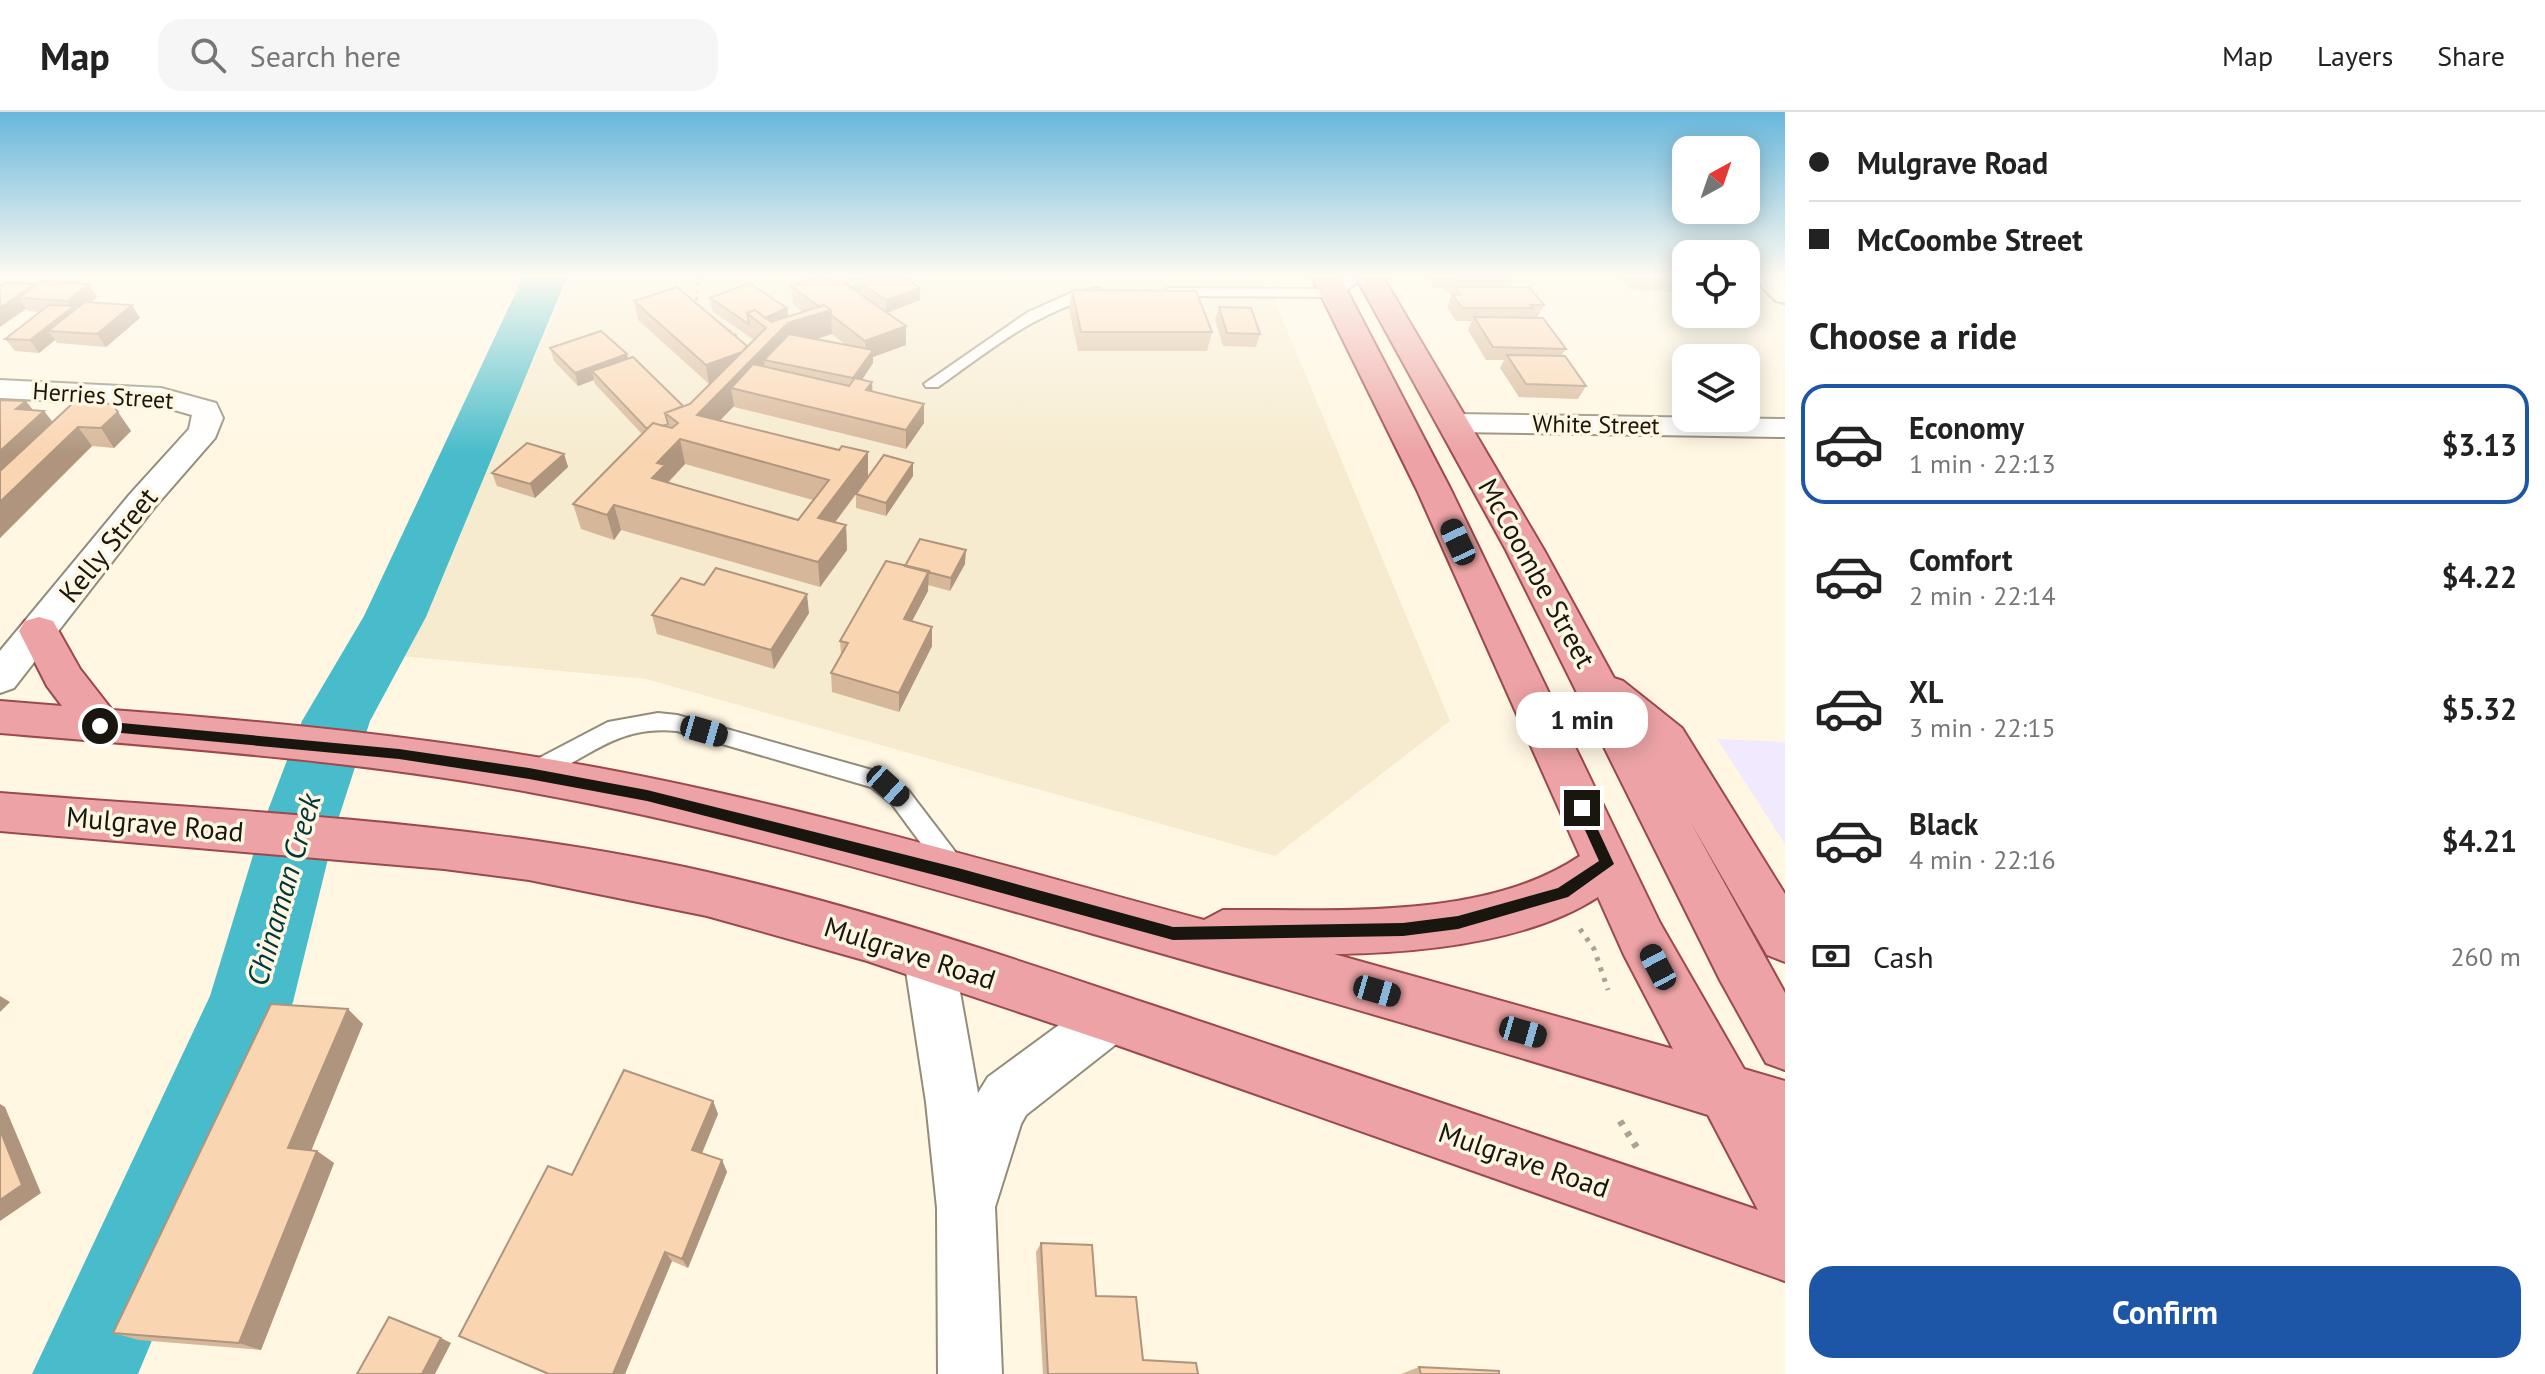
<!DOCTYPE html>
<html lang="en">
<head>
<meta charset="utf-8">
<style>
	body { margin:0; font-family:"PT Sans",sans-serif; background:#f6f6f6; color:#222; height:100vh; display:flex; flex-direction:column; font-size:30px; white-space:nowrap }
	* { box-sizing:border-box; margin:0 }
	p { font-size:26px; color:#767676 }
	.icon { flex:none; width:44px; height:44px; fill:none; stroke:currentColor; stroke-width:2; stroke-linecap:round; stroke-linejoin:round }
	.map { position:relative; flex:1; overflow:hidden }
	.drawer { display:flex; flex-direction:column; background:#fff; width:760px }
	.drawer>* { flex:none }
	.guide { display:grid; align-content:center; height:176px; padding:0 24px; background:#fff }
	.needle { width:52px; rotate:40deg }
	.tools { position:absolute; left:1672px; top:24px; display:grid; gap:16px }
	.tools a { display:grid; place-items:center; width:88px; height:88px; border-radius:16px; background:#fff; box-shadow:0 4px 20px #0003; font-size:40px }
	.end { position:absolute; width:36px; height:36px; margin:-18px; border:10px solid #19160f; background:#fff; box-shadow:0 0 0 4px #fff }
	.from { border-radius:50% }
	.bubble { position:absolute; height:56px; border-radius:24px; background:#fff; box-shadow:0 4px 20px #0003; font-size:26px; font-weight:800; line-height:56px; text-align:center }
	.car { position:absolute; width:24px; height:48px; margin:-24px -12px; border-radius:10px; box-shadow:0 0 6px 2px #0007; background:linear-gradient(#222 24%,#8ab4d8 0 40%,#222 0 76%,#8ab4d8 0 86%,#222 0) }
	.guide b { display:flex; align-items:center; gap:28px; height:76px; font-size:30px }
	.guide b+b { border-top:2px solid #e0e0e0 }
	.guide i { width:20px; height:20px; background:#222 }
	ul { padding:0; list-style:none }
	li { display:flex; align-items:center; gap:24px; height:120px; margin:0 16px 12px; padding:0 8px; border:4px solid transparent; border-radius:24px }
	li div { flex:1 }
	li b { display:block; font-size:30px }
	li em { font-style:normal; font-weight:800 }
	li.active { border-color:#1d56a7 }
	li>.icon { width:72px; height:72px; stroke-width:1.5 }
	h2 { padding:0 24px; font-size:36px; line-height:96px }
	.pay { display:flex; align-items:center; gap:20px; height:88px; padding:0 24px; font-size:30px }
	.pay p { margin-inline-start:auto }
	.action { display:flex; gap:16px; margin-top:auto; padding:16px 24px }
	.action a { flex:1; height:92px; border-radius:24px; background:#1d56a7; color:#fff; font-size:32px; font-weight:800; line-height:92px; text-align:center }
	header { display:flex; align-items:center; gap:48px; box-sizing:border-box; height:112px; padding:0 40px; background:#fff; border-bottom:2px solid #e0e0e0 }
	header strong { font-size:38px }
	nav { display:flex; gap:44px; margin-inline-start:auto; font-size:28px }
	.search { width:560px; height:72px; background:#f6f6f6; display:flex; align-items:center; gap:20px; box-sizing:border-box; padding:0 28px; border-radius:24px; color:#767676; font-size:30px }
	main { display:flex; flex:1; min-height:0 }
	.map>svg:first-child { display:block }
	.commercial { fill:#f1e9fe }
	.built { fill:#f6ebcf }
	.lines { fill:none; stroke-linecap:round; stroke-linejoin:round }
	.river { fill:#48bcca; fill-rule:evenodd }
	.service-casing { stroke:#948c7a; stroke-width:4 }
	.minor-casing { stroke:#948c7a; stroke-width:4 }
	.primary-casing { stroke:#9b494a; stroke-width:4 }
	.path-far2 { stroke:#a9a393; stroke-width:3; stroke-dasharray:3 4; stroke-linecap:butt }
	.path-far1 { stroke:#a9a393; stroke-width:5; stroke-dasharray:4 7; stroke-linecap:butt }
	.path { stroke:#a9a393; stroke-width:7; stroke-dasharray:5 8; stroke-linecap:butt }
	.service { fill:#fff; fill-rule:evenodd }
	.minor { fill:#fff; fill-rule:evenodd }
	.primary { fill:#eda3a5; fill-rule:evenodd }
	.wall { fill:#d7b799; fill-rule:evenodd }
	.shaded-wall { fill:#af957d }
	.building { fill:#fad5b2; stroke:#af957d; stroke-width:2; fill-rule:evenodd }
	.route { fill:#19160f }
	.labels { text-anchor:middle; stroke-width:7; stroke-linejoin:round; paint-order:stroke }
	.far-street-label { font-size:24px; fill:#19160f; stroke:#fff7e2 }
	.street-label { font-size:28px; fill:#19160f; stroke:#fff7e2 }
	.water-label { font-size:30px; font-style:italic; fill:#00353b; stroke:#fff7e2 }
</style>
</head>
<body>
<header>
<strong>Map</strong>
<div class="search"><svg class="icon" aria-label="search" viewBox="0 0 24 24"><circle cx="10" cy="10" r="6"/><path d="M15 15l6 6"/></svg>Search here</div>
<nav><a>Map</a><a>Layers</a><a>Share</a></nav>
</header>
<main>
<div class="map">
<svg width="1785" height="1262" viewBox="0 0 1785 1262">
	<rect width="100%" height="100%" fill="#fff7e2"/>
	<path class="commercial" d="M1717,627l68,3v102z"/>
	<path class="built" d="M571,165h694l185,444 -175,135 -629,-177 -246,-23z"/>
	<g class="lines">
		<path class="river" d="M523,165h44l-141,340 -56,104 -34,105 -43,176 -155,372h-106l178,-378 52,-170 40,-105 62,-105z"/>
		<g class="service-casing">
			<path id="service" d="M1342,165h14l1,6 -22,14 -166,-1 -7,-4 7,-4 163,1 11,-7z
				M1098,176l7,4 -2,3c-67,16 -111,54 -165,92h-12l-2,-3 104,-72 43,-19z
				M658,601l19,2 209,59 22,16 55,72 3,7 -3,7 -9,3 -9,-3 -53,-72 -21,-17 -194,-56c-65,-7 -92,33 -147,51l-8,-3 -3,-6 3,-6 86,-45z"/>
		</g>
		<g class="minor-casing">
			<path id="minor" d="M1752,165h29l4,4v22l-9,-2z
				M0,268l161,8 55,15 7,15 -8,20 -61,70 -140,180 -14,5v-42l130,-157 59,-65 3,-14 -32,-9 -160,-8z
				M1454,302l331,5v18l-331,-5 -11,-2 -5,-7 5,-7z
				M929,823l17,7 8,16 24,135 10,-16 105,-77 18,-7 18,7 8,17 -8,17 -103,81 -5,9 -26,83 7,167h-64l-1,-166 -11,-106 -22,-144 8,-16z"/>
		</g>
		<g class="primary-casing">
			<path id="primary" d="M1312,165h28l111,213 209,433 84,146 41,12v200l-674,-238 -244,-82 -160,-45 -178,-36 -85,-11 -444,-38v-38c236,19 475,27 707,79 168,38 334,96 498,151 184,62 369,125 553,187l-50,-95c-205,-64 -411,-123 -618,-182 -184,-52 -367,-106 -556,-140 -176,-33 -356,-45 -534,-60v-32l62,5 -15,-20 -28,-55 6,-10 14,-4 14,4 27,48 32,41c163,12 325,28 487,58 204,38 404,98 605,152l19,-10c111,-1 261,11 357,-54l-163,-366zM1598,785l26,58 49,94 -339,-95c82,-1 193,-11 264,-57z
				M1356,165h27l161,273 70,128 9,3 59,47 103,166v68l-18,-7 -77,-134 95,172v77l-19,-7 -46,-83 -214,-430z"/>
		</g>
		<path class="path-far2" d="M696,195l2,-30
			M717,210l21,15"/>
		<path class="path-far1" d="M1580,817l14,20 14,41"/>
		<path class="path" d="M1620,1009l17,27"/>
		<use href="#service" class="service"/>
		<use href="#minor" class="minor"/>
		<use href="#primary" class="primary"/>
	</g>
	<path class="wall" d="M861,165h50l-5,2 14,9v12l-33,13 19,13v19l-33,12v6l-11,16 11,13 51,31 -18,26 -172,-42v-1l-14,14 119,30 29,2v25l45,-1 -27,40 -30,-8v-14l2,-2 -23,30 11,3 1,25 -27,37 -199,-57 -7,10 -33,-11 -8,-25 69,-70 -47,-50 -1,-4 -16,6 -24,-25 -4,-13 78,10 55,48 7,-2 19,-20 -71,-64 -4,-19 113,45 7,-6 -42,-29 -2,-13 78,19 15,-5 -10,-8 -2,-18 40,-4 14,1zM832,222l14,11 -30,-6zM685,352l128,36 -15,20 -130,-37z
		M1427,165h83l3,4 -3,6 34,18 -7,13h-9l38,31 -5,7 25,30 -8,13 -59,-2 -19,-29 4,-8h-18l-18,-30 4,-9h-16l-9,-14 5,-14h-3l-4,-5h-11z
		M1596,165h90v15l-55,-2 -10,-11z
		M34,172l2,2 61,11 -7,5 42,3 8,13 -34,29 -49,-4 -2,-3 -16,13 -24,-2 -10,-12 35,-27 -12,-1 -28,-25z
		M1072,178l140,42 -5,19h-129l-9,-42z
		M1219,195l41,27 -4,13 -33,-1 -8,-26z
		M0,288l26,1 7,9 11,1 8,11 66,-10 13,19 -17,17 -22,-2 -92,92z
		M564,342l4,13 -33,31 -38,-12 -5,-13z
		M965,452l-15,27 -22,-6v6l-16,30 20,6v19l-33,66 -67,-20 -1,-19 10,-19 -1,-13 65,-75z
		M704,473l105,28 -35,56 -117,-35 -5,-19z
		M363,912l-52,126 6,1 17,12 -73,187 -122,-10 -26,-7z
		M713,989l5,13 -16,40 20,6 5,12 -39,96 -16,-7 -47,113h-79l-87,-38 113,-161z
		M1041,1131l55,53 47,64 55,14h-155l-7,-122z
		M1419,1255l80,7h-98z"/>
	<path class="shaded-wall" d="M861,171v13l-15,-7z
		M34,172l9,13 -24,1 7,11 -26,18v-19z
		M89,172l8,13 -20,15 -29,19 7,9 -16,13 -9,-13 41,-32 -4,-7z
		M920,176v12l-34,13v-13z
		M132,193l8,13 -34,29 -9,-13z
		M787,196l2,13 -23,7 -9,-7z
		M831,198l1,24 -41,13 -27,13 1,13 -34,15 3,18 -33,34 -4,-25 12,-31 -3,-19 44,-16 38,-26z
		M906,214v19l-33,12v6l-19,29 -1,-14 13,-18 -1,-19z
		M627,242l3,13 -38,4 2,9 -16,6 -3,-13z
		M872,270l1,19 -7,-11z
		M26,289l12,16 6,-6 15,19 -59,55v-34l16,-42z
		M924,292v19l-18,26v-19z
		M118,300l13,19 -17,17 -13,-20z
		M78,315l14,19 -92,92v-36z
		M680,327l5,25 -17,18 2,8 -18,-12 5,-15z
		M868,340v25l-48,66 -2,-25z
		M564,342l4,13 -33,31 -5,-14z
		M913,351v13l-27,40v-13z
		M614,393l7,25 -7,10 -7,-25z
		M846,413l1,25 -27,37 -2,-25z
		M966,438l-1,14 -15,27 1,-13z
		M929,459l-1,20 -25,47 1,-19z
		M807,482l2,19 -35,56 -3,-19z
		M932,515v19l-33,66v-19z
		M0,884l10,6 -10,10z
		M348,897l15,15 -56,137 -19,-13z
		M713,989l5,13 -20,48 -6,-12z
		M0,992l5,3 36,86 -41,28z
		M317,1039l17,12 -73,187 -22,-7z
		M722,1048l5,12 -39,96 -6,-9z
		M665,1140l7,9 -47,113h-12z
		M441,1226l10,5 -16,31h-13z"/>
	<path class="building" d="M816,165h8l7,5 9,-2 66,46 -41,15 -34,-26v-5l-7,-5 -4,2 -29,-21z
		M862,165h42l16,11 -34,12 -25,-17 -10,4 -6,-4z
		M1452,165h58l3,4h-59z
		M1638,165h48v2l-47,-1z
		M42,169l47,3 -22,17 -48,-3z
		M7,170l27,2 -34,24v-22z
		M749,171l38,25 -22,10 -10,-8 -8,3 2,11 -39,-26z
		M677,175l70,59 -5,6 -36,13 -72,-64z
		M1455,175h74l15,18h-14l3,3h-71l-10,-14 8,1z
		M1072,178l124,1 16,41h-131z
		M85,190l47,3 -35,29 -49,-3z
		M49,193l25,1 -44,34 -25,-1z
		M824,193l7,5 -43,13 -91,92 142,35 3,-4 26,6 -50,66 28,7 -28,37 -204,-57 -7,10 -34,-11 80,-81 19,5 6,-5 -13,-10 25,-9 76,-76 -19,-15 8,-3 16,12zM680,327l149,41 -31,40 -146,-42 13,-13 -8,-2z
		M1219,195l32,1 9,26 -33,-1z
		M1474,205l69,1 23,31 -73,-2z
		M601,219l26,23 -52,19 -25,-25z
		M789,222l84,16 -20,28 -89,-18z
		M1507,243l58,1 21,30 -60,-2z
		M633,245l50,49 -18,7 3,11 -5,2 -10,-3 -6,6 -55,-58z
		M753,252l96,22 6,-8 17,4 -6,8 58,14 -18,26 -175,-42z
		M0,288l26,1 -10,8 28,2 -44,40z
		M74,290l38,2 6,8 -17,16 -23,-1 -78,75v-31z
		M527,331l37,11 -34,30 -38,-11z
		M884,343l29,8 -27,40 -30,-9z
		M920,427l46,11 -15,28 -46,-12z
		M886,449l43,10 -25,48 28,8 -33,66 -68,-20 17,-30 -8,-2z
		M716,456l91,26 -36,56 -119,-35 29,-37 23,7z
		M271,892l77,5 -60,139 29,3 -78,192 -126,-10z
		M624,958l89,31 -21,49 30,10 -40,99 -17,-7 -52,122h-64l-90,-38 89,-170 24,9z
		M0,1018l22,55 -22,15z
		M1041,1131l51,2 4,51 40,1 7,63 53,3 2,11h-150z
		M389,1205l52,21 -19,36h-65z
		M1419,1255l80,4v3h-78z"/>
	<linearGradient id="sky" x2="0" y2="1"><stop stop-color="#68b7dc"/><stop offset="0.48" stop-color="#fffbf2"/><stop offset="1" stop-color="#fffbf2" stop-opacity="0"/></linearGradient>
	<rect width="1785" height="342" fill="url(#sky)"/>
	<path class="route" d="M100,609l299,28 130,19 118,22 311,78 215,59 230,-4 55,-7 100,-28 41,-27 -24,-53 7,-6 4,2 28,60 -46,33 -110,32 -55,7 -230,4 -215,-59 -311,-80 -118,-22 -130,-20 -299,-28 -6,-5z"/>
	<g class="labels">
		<g class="far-street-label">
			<text transform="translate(103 284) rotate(4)" y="8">Herries Street</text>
			<text transform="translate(1596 313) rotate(1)" y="8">White Street</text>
		</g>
		<g class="street-label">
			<text transform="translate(108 433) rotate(-51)" y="10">Kelly Street</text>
			<text transform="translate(1537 461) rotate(61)" y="10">McCoombe Street</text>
			<text transform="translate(155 712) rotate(5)" y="10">Mulgrave Road</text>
			<text transform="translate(910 841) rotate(18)" y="10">Mulgrave Road</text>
			<text transform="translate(1524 1048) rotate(19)" y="10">Mulgrave Road</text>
		</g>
		<g class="water-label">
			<text transform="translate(284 778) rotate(-74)" y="10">Chinaman Creek</text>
		</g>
	</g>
</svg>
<div class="tools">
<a><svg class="needle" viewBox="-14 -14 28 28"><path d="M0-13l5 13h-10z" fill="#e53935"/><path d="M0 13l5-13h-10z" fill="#767676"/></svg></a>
<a><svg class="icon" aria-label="locate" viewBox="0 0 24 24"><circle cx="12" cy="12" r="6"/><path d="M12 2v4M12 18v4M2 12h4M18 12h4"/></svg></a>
<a><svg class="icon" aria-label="layers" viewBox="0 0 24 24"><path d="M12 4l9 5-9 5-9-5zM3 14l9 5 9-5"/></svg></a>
</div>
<i class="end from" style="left:100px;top:614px"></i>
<i class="end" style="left:1582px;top:696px"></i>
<div class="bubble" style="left:1516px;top:580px;width:132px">1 min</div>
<i class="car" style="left:1458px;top:430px;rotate:335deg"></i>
<i class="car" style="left:704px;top:619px;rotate:106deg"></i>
<i class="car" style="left:888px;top:674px;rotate:132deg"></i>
<i class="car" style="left:1658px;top:855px;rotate:332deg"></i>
<i class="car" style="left:1377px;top:879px;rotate:106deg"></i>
<i class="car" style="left:1523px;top:920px;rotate:106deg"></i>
</div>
<section class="drawer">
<div class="guide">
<b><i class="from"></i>Mulgrave Road</b>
<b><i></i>McCoombe Street</b>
</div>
<h2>Choose a ride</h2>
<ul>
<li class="active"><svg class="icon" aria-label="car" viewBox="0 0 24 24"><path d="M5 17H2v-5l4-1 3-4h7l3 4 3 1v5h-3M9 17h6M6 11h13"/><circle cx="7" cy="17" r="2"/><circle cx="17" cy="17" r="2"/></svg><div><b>Economy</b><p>1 min · 22:13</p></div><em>$3.13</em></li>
<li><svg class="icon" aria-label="car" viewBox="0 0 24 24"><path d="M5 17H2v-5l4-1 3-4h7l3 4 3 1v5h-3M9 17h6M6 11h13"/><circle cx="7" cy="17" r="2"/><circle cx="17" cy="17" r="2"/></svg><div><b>Comfort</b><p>2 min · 22:14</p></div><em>$4.22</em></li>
<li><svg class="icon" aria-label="car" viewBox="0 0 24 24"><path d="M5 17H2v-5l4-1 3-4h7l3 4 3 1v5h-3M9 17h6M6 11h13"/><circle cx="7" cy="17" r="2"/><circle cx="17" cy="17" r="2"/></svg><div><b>XL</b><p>3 min · 22:15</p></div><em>$5.32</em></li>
<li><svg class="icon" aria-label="car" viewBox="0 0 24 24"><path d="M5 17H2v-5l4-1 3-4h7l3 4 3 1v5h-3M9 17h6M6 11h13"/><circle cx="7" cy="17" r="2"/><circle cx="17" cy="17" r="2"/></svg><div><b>Black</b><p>4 min · 22:16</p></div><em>$4.21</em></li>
</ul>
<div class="pay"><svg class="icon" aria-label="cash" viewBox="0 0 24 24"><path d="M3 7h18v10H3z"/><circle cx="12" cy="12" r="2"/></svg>Cash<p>260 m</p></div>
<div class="action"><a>Confirm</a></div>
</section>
</main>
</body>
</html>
